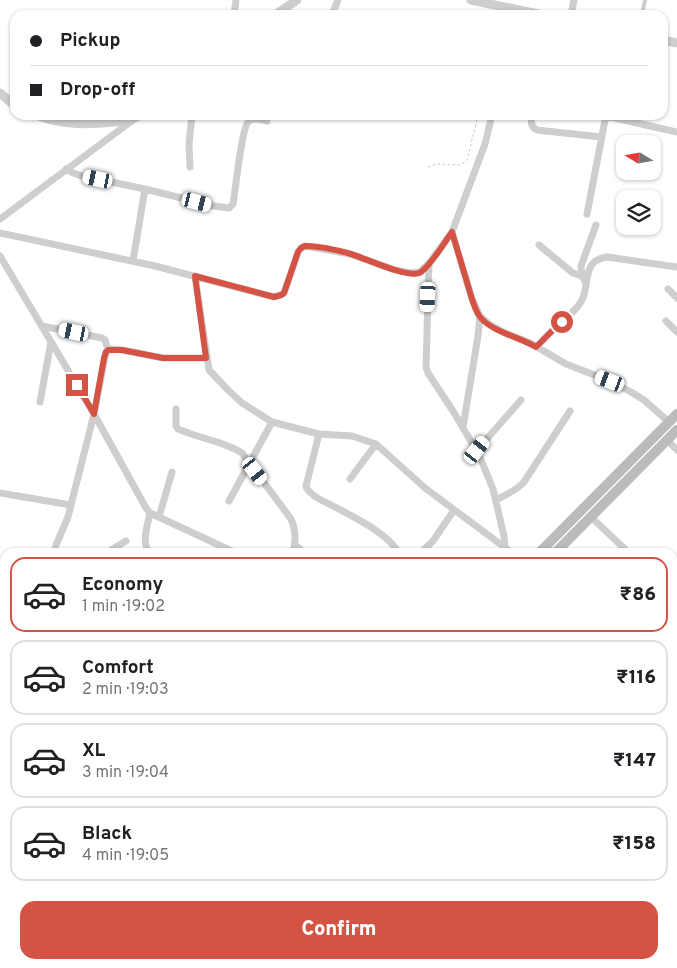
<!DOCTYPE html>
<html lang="en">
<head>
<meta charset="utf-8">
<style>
	body { margin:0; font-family:Overpass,sans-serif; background:#f6f6f6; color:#202124; height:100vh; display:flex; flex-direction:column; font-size:19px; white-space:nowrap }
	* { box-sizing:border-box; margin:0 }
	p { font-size:16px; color:#757577 }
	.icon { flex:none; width:28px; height:28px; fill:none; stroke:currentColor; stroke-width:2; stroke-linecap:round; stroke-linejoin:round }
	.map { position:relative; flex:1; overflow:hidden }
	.side { position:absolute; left:0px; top:548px; width:678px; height:421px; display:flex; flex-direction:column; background:#fff; border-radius:15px 15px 0 0; box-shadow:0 1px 4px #0004 }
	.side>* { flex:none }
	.guide { position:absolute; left:10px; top:10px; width:658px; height:110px; border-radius:15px; box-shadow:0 1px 4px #0004; display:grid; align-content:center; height:110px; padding:0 20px; background:#fff }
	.needle { width:32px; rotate:281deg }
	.fabs { position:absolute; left:616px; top:135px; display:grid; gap:10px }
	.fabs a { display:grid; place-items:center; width:45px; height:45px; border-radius:10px; background:#fff; box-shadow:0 1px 4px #0004; font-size:25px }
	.end { position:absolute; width:22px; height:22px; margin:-11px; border:6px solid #d55345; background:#fff; box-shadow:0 0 0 2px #fff }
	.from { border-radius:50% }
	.car { position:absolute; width:15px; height:30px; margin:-15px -8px; border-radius:6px; box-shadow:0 0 4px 1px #0007; background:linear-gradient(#fff 24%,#345 0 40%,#fff 0 76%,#345 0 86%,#fff 0) }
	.guide b { display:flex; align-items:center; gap:18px; height:48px; font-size:19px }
	.guide b+b { border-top:1px solid #e0e0e0 }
	.guide i { width:12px; height:12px; background:#202124 }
	ul { padding:9px 0 0; list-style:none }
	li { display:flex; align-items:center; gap:15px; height:75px; margin:0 10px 8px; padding:0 10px; border:2px solid #e0e0e0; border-radius:15px }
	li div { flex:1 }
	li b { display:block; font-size:19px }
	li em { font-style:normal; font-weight:800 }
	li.current { border-color:#d55345 }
	li>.icon { width:45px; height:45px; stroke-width:1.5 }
	.button { display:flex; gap:10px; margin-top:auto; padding:10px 20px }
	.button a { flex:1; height:58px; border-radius:15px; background:#d55345; color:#fff; font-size:20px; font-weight:800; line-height:58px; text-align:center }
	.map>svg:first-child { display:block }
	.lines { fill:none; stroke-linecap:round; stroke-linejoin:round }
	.path { stroke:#c8c8c8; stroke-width:1; stroke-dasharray:2.5 2.5; stroke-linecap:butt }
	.service { stroke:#cecece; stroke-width:4 }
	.minor { stroke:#cecece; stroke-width:7 }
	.tertiary { stroke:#cecece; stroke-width:9 }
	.secondary { stroke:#bbb; stroke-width:10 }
	.route { stroke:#d55345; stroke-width:6 }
</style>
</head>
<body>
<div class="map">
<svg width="677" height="968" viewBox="0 0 677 968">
	<rect width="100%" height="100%" fill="#fff"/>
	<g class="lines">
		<path class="path" d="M428,167l9,-3 23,1 7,-5 11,-45"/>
		<path class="service" d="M642,15l3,-15"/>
		<path class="minor" d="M234,15l2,-15
			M332,15l6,-15
			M571,15l3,-15
			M532,115c-1,6 -2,12 5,15l64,7
			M606,116l71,16
			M190,167l-1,-23 3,-29
			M66,169l7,4 9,3 63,13 69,17 15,2 4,-4c2,-12 9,-76 15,-82 4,-6 13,-2 19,-1
			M587,214l19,-99
			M0,219l133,-99
			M452,232l20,67 8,17 9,8 14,8 27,11 36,21 44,17 21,11 13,8 25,22
			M0,233l155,33 119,31 7,-2 3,-2 14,-41 3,-4 4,-2 45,8 45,16 16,3 9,-1 9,-9 23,-31 33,-88 7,-29
			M539,245l34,28 9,3
			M0,256l94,158 52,94 4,5 84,39
			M133,261l12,-72
			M429,263l-3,104 2,6 25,38 26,44 14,34 11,47 1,11
			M195,276l14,94 20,21 13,12 30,19 47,12 33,2 24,8 49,44 86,64
			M586,283l-4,-7 -1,-10 15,-41
			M668,289l9,9
			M666,321l11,11
			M42,326l60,12 3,2 3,10
			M537,347c5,-6 10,-12 16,-17 10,-10 22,-17 29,-30 8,-17 0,-40 25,-43l70,10
			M40,402l11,-60
			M176,409v17l2,3 13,5 29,9 15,6 7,4 49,66c5,11 5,22 2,33
			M463,427l15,-91 2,-20
			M319,434l-12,48c-1,4 -2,4 1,8 5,7 15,11 23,15 19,10 57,28 67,47
			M667,440l10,10
			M477,450l44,-50
			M350,479l26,-35
			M0,493l71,12
			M496,500c9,-5 20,-9 28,-18l46,-71
			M229,501l43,-79
			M159,517l13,-45
			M591,517l37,35
			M295,545l9,7
			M56,552l-1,-3 1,-4 12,-28 3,-12 23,-91 12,-62 2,-2 4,-1 10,1 41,8h43
			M108,552l18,-11
			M149,552c-8,-11 -1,-27 1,-39
			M421,552l12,-11 21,-31
			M672,571l5,-5
			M672,592l5,6
			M672,660l5,-8
			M672,713l5,4
			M0,715l5,1
			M672,746l5,-5
			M676,778l1,-2
			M0,807l5,1
			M672,839l5,-4
			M672,887l5,-3
			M0,902l5,-18
			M0,958l5,2
			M11,964l2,4
			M228,964l7,1 1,-1
			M358,964l2,4
			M481,964l3,4
			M544,964v4
			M652,964l2,4
			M271,968l2,-4
			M577,968l5,-4"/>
		<path class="tertiary" d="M471,0l72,15
			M275,15l22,-15
			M662,40l15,3
			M0,93l15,13
			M36,115c26,10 51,10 78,7 10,-2 18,-2 27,-7"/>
		<path class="secondary" d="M540,552l137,-138
			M556,552l121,-122
			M143,968l2,-4
			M156,968l3,-4"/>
	</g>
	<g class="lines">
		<path class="route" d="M77,385l17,29 10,-56 2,-6 2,-2h14l41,8h43l-11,-82 79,21 7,-2 3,-2 14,-41 3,-4 4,-2c15,0 32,4 46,8 14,4 59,26 70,18 11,-8 23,-29 31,-40l20,67c2,6 4,13 8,18 12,15 40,20 56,30l17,-17 9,-8"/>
	</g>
</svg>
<div class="fabs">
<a><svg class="needle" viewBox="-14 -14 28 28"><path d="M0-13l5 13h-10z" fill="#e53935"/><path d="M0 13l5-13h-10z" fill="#757577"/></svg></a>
<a><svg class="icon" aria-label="layers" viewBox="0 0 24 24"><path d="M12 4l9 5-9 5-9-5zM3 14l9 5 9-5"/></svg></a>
</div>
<i class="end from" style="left:562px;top:322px"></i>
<i class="end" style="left:77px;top:385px"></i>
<i class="car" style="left:98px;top:179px;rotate:282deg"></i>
<i class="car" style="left:197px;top:202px;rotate:104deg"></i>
<i class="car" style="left:428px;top:297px;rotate:183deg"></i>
<i class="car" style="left:74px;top:332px;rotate:282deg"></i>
<i class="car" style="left:610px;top:381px;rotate:291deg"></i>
<i class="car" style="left:477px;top:450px;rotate:39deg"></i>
<i class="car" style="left:255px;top:471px;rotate:143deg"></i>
<div class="guide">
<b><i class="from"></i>Pickup</b>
<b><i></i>Drop-off</b>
</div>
<section class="side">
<ul>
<li class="current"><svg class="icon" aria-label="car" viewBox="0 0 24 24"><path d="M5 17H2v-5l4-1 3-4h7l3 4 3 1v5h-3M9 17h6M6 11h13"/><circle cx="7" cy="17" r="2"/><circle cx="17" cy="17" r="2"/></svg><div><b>Economy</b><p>1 min · 19:02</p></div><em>₹86</em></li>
<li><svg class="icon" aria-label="car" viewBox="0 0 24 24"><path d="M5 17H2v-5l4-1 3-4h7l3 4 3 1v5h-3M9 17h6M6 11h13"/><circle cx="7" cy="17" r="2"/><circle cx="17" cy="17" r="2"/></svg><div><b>Comfort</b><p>2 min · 19:03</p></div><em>₹116</em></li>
<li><svg class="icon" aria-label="car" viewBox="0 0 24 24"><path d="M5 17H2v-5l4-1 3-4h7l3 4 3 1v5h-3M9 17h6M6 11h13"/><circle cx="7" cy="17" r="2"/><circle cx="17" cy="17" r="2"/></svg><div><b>XL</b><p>3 min · 19:04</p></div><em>₹147</em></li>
<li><svg class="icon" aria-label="car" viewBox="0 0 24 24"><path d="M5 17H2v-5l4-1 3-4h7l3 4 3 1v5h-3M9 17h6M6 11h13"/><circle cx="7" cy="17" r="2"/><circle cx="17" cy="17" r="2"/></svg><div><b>Black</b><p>4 min · 19:05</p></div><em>₹158</em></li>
</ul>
<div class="button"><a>Confirm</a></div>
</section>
</div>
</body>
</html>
